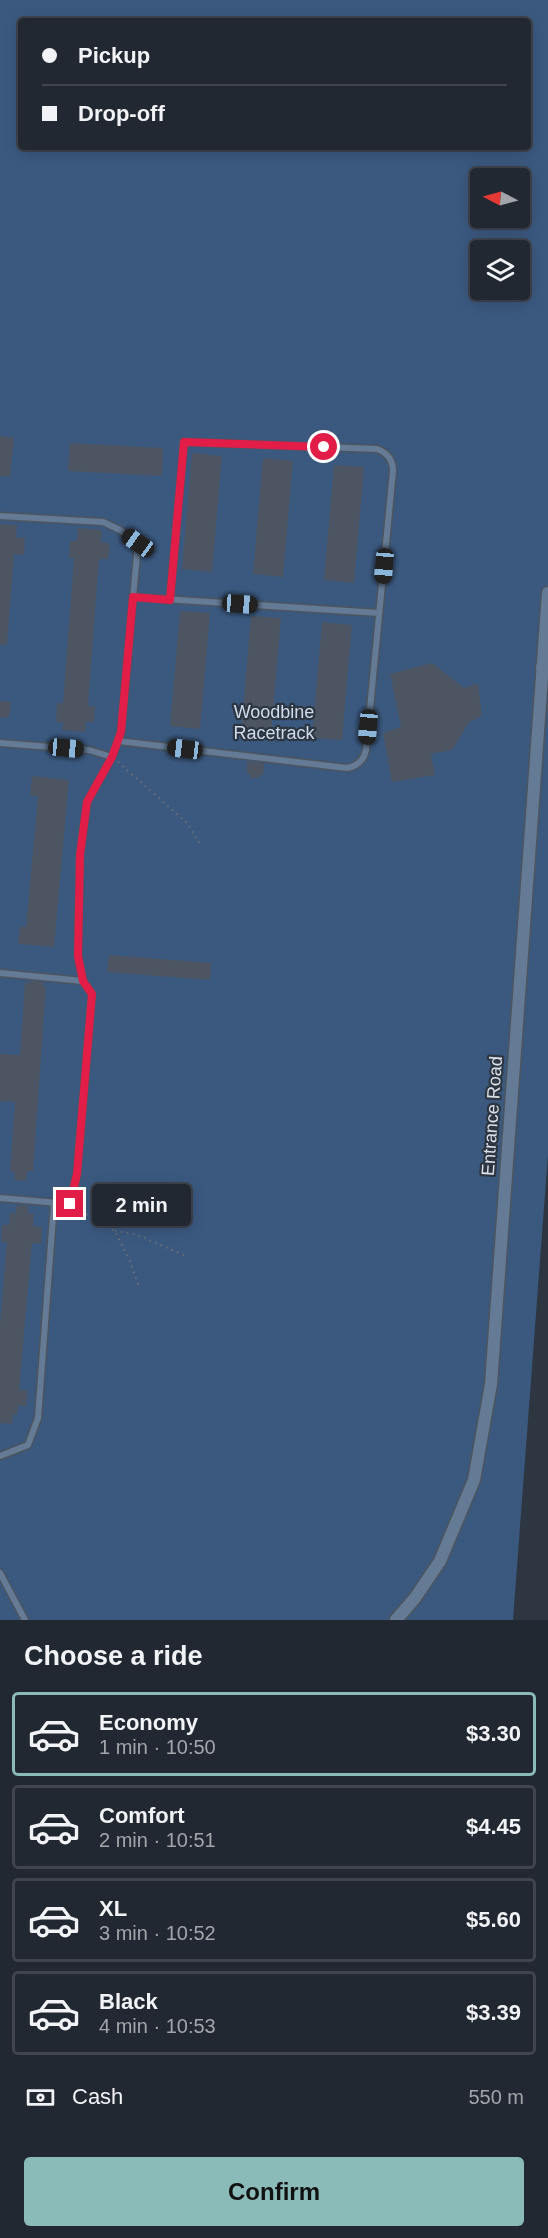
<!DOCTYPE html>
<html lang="en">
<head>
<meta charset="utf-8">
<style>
	body { margin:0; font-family:Helvetica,sans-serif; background:#2a3039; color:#f1f3f6; height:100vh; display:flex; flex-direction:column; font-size:22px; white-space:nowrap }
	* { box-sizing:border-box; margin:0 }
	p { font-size:20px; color:#a2a6ab }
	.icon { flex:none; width:33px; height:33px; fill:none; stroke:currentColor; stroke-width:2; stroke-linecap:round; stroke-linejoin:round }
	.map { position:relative; height:1620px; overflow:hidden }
	.side { display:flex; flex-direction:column; background:#222831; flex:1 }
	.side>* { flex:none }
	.top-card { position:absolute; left:18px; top:18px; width:513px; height:132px; border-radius:6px; box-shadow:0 3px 15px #0003,0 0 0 2px #3f444d; display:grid; align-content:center; height:132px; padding:0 24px; background:#222831 }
	.needle { width:39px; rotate:276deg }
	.controls { position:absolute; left:470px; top:168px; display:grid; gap:12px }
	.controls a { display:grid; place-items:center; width:60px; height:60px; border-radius:6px; background:#222831; box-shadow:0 3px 15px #0003,0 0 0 2px #3f444d; font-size:30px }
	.end { position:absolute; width:27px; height:27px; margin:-14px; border:8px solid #e11d48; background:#fff; box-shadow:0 0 0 3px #fff }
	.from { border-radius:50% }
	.bubble { position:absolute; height:42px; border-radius:6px; background:#222831; box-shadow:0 3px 15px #0003,0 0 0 2px #3f444d; font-size:20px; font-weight:700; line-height:42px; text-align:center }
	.car { position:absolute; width:18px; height:36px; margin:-18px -9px; border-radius:8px; box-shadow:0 0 4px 2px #0007; background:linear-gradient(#222 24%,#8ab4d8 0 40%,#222 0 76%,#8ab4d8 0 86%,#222 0) }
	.top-card b { display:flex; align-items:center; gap:21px; height:57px; font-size:22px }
	.top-card b+b { border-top:2px solid #3f444d }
	.top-card i { width:15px; height:15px; background:#f1f3f6 }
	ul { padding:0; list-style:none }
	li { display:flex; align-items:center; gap:18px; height:84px; margin:0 12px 9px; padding:0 12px; border:3px solid #3f444d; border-radius:6px }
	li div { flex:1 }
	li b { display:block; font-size:22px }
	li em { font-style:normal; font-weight:700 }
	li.active { border-color:#8bbbb9 }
	li>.icon { width:54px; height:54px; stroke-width:1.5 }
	h2 { padding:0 24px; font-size:27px; line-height:72px }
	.pay { display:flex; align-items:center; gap:15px; height:66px; padding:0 24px; font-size:22px }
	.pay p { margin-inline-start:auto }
	.cta { display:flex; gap:12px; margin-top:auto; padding:12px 24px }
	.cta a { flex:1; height:69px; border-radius:6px; background:#8bbbb9; color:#111; font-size:24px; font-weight:700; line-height:69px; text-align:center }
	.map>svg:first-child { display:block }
	.green { fill:#3b597f; fill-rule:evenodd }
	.building { fill:#4c5561 }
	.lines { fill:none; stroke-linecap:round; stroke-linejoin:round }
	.service-casing { stroke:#4c555f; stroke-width:9 }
	.minor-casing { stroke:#4c555f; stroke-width:15 }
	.tertiary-casing { stroke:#4c555f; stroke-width:15 }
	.path { stroke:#6a717b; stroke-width:2; stroke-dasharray:1.5 4.5; stroke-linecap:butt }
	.service { stroke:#647a95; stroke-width:6 }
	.minor { stroke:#647a95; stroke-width:12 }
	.tertiary { stroke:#647a95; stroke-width:12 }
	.route { stroke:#e11d48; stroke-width:8 }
	.labels { text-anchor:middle; stroke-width:4.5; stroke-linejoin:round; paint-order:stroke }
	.park-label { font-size:18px; fill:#cedced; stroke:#2d3641 }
	.street-label { font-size:18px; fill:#dbe1e8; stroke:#2d3641 }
</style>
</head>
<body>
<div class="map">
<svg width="548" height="1620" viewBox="0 0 548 1620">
	<rect width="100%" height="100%" fill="#2d3641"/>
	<path class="green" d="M0,0h548v1154l-35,466h-513zM21,21h507v126h-507zM480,178h39v40h-39zM480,250h39v40h-39z"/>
	<path class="building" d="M0,436l14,2 -4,39 -10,-1z
		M70,443l93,5 -1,28 -94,-5z
		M192,453l30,3 -10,116 -30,-3z
		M263,458l30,3 -10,116 -30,-3z
		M334,465l30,2 -10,116 -30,-3z
		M0,524l17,1 -1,12 9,1 -1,17 -10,-1 -7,91h-7z
		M78,528l24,2 -1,12 9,1 -2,16h-9l-11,147h7l-1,16h-8l-1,10 -23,-2 1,-8h-7l1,-19h6l11,-145h-5l1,-17h7z
		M180,611l30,2 -10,116 -30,-3z
		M251,616l30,2 -10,116 -30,-3z
		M322,622l30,3 -10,115 -30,-2z
		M432,663l32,25 14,-5 4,33 -13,6 -17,28 -21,4 4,21 -43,7 -9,-49 18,-6 -11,-53z
		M0,701l11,1 -2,16 -9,-1z
		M247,762l17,1 -1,12h-4v3h-9v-4h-3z
		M32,776l37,4 -15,167 -36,-3 2,-18 6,1 12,-131h-8z
		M109,955l102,8 -1,17 -103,-8z
		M30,981l13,1v4h3l-13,185h-6l-1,10 -12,-1 1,-8 -5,-1 5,-69 -15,-1v-47l20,1 5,-72h5z
		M17,1205l11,1v7l6,1 -1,12 9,1 -1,17 -9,-1 -13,147h9l-2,16h-8l-1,9h-4l-1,9 -12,-1v-98l7,-83h-6l1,-17h7l1,-12h6z"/>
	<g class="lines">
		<g class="service-casing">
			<path id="service" d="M0,516l103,6 17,8 18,13 -17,189 -9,25 -25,45 -7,53 -2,101 5,25 9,13 -15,180 -7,30 -70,-6
				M133,597l246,16
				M118,741l229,27c11,-2 17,-8 19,-18l27,-279c0,-11 -5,-18 -16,-22l-193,-7 -14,158
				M0,743l89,7 23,7
				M0,973l83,8
				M0,1456l28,-11 10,-27 16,-215
				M0,1573l25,47"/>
		</g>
		<g class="minor-casing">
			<path id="minor" d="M396,1620l19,-22 25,-37 34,-81 17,-96 57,-791"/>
		</g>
		<g class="tertiary-casing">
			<path id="tertiary" d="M542,667h6"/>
		</g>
		<path class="path" d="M118,762l69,61 15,24
			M76,1208l39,23 15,30 9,26
			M115,1231l20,3 49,21"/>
		<use href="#service" class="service"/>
		<use href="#minor" class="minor"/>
		<use href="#tertiary" class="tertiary"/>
	</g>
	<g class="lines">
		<path class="route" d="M70,1204l7,-30 15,-180 -9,-13 -5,-25 2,-101 7,-53 25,-45 9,-25 12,-135 37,3 14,-158 140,5"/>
	</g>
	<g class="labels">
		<g class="park-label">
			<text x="274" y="718">Woodbine<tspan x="274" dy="21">Racetrack</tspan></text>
		</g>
		<g class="street-label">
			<text transform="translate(492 1116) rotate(-86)" y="6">Entrance Road</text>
		</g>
	</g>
</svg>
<div class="controls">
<a><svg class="needle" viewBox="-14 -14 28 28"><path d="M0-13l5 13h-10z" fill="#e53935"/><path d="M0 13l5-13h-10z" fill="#a2a6ab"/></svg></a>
<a><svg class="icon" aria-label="layers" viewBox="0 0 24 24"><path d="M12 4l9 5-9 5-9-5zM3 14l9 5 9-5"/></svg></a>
</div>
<i class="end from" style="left:324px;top:447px"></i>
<i class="end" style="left:70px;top:1204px"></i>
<div class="bubble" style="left:92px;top:1184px;width:99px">2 min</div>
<i class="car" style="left:138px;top:543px;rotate:305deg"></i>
<i class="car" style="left:384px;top:566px;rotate:185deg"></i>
<i class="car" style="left:240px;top:604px;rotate:94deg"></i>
<i class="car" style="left:368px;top:727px;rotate:185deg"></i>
<i class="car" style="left:66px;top:748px;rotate:95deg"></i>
<i class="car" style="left:185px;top:749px;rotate:277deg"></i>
<div class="top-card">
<b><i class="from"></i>Pickup</b>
<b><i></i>Drop-off</b>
</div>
</div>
<section class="side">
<h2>Choose a ride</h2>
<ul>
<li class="active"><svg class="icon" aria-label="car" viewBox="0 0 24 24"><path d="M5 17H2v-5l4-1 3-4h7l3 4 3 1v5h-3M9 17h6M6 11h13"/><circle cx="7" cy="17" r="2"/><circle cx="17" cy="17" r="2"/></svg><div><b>Economy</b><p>1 min · 10:50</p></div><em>$3.30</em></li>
<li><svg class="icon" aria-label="car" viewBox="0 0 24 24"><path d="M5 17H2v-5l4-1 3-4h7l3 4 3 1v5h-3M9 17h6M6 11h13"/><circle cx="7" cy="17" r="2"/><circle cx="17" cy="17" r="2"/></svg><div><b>Comfort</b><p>2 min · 10:51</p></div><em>$4.45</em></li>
<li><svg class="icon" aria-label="car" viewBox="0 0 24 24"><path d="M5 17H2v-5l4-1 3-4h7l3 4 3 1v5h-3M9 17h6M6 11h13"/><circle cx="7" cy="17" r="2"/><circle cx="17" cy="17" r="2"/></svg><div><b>XL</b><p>3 min · 10:52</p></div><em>$5.60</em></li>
<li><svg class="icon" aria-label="car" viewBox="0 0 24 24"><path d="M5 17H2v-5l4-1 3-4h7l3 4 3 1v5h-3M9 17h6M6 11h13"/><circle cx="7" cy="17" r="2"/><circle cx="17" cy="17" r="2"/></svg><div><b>Black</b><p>4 min · 10:53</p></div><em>$3.39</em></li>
</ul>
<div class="pay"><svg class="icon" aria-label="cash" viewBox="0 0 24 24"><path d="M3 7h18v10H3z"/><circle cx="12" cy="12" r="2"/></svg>Cash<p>550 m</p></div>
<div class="cta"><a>Confirm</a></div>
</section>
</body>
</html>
